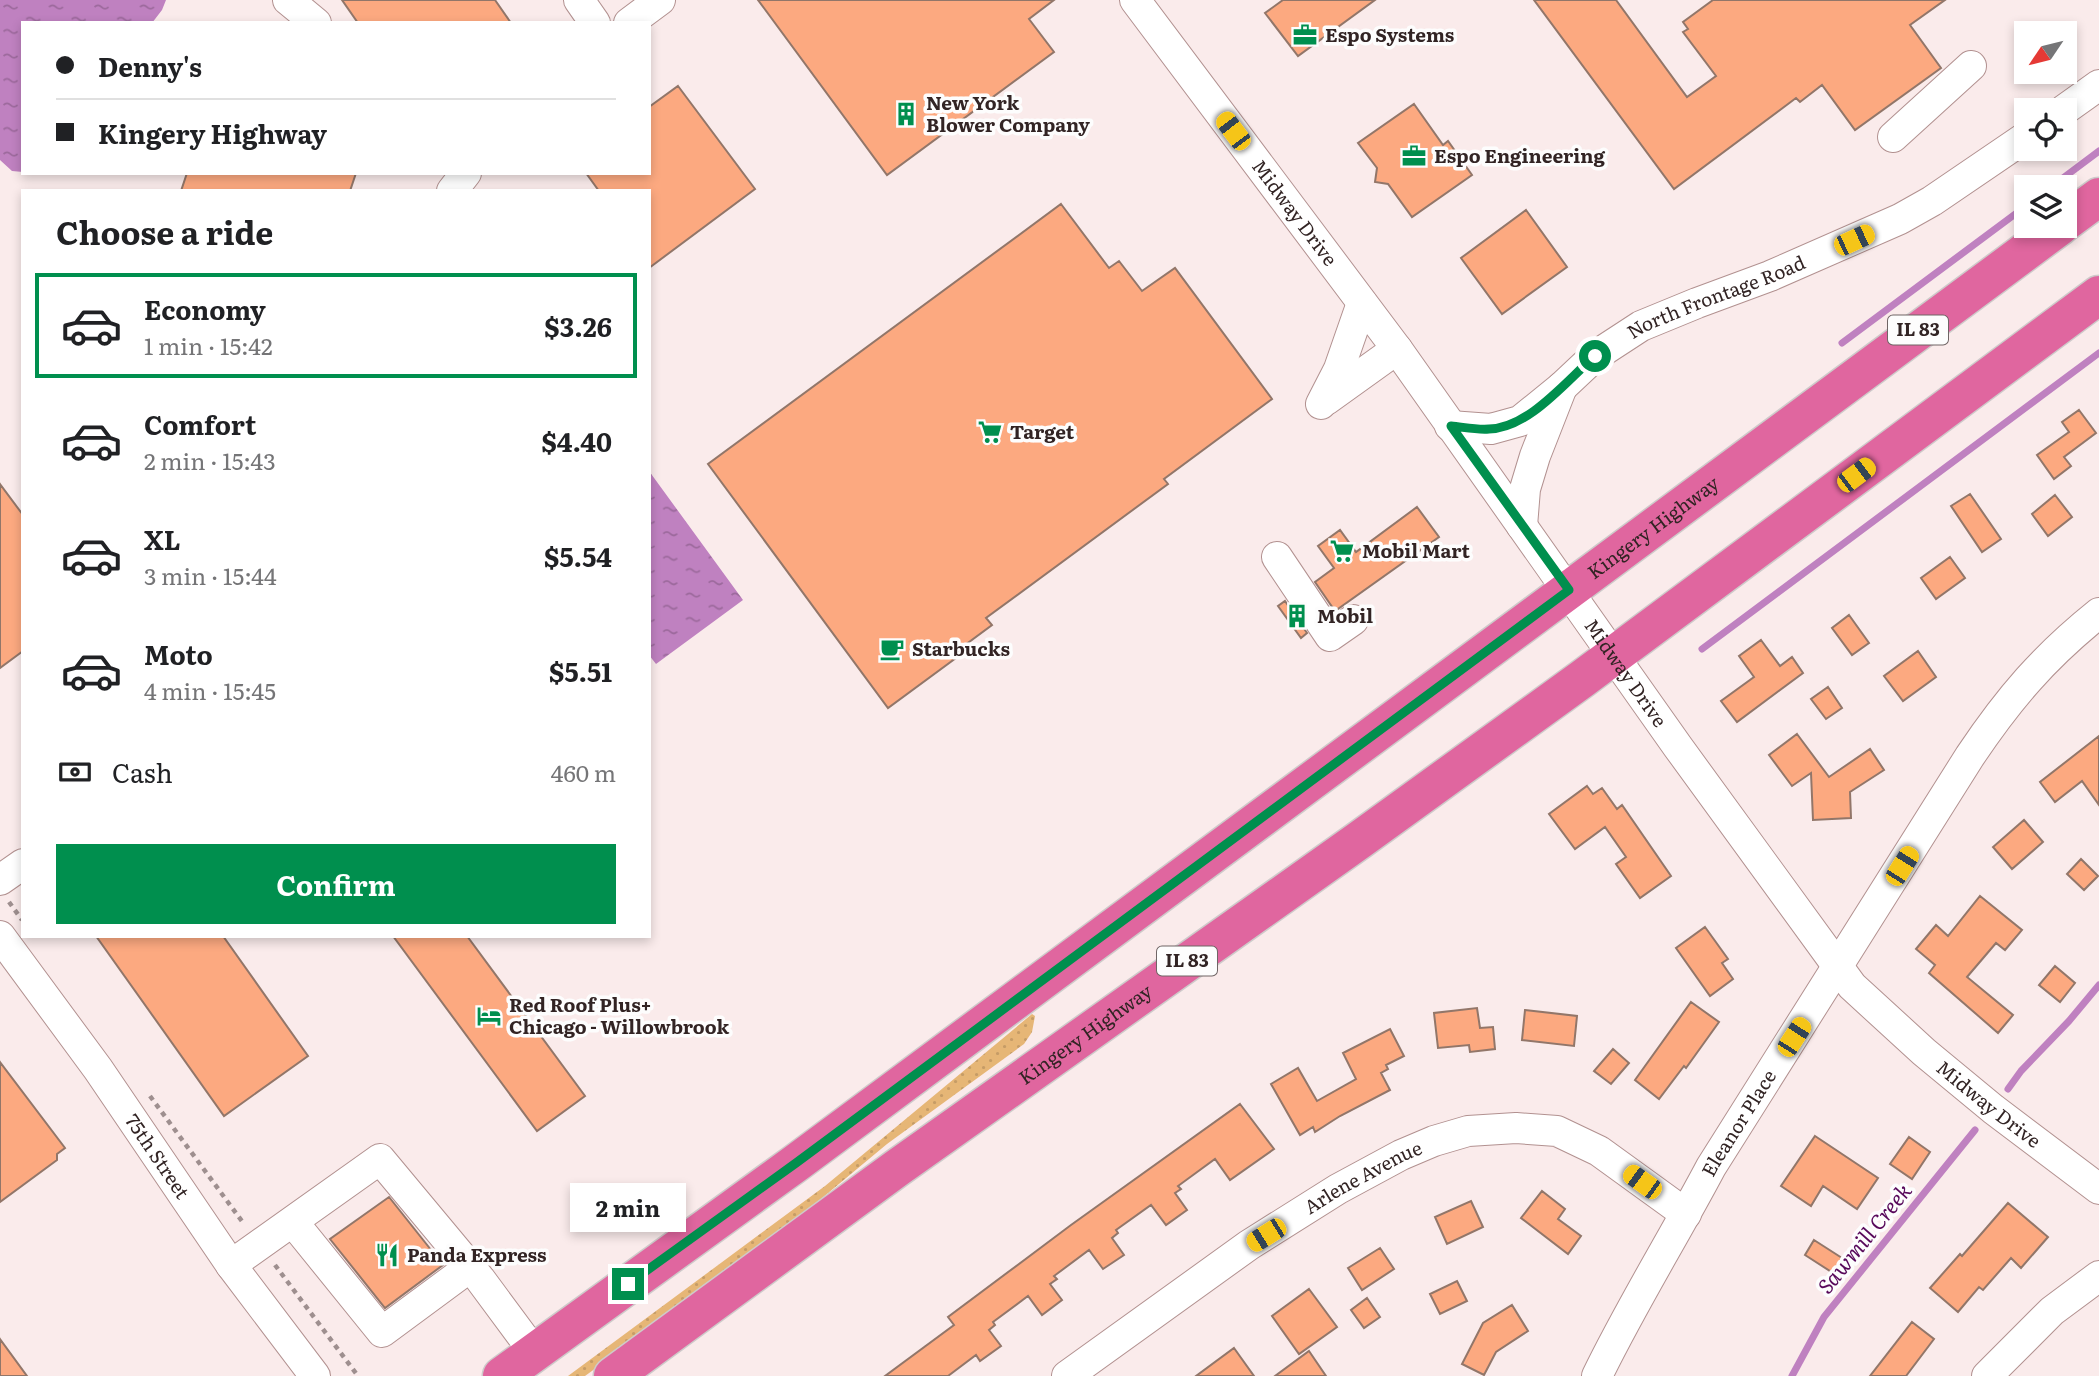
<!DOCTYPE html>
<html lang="en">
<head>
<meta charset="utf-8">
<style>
	body { margin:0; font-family:Literata,serif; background:#f6f6f6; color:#202124; height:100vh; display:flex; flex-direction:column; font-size:26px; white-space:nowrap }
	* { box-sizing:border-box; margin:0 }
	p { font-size:23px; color:#757577 }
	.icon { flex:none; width:38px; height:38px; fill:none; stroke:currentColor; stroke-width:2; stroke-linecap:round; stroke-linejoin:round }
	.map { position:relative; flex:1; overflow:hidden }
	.details { position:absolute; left:21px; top:189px; width:630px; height:749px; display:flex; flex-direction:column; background:#fff; border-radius:0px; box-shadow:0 4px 10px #0003 }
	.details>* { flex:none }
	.hud { position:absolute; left:21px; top:21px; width:630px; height:154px; border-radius:0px; box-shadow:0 4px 10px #0003; display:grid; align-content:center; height:154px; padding:0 35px; background:#fff }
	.needle { width:46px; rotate:235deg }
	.fabs { position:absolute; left:2014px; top:21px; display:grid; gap:14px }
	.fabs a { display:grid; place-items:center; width:63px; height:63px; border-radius:0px; background:#fff; box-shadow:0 4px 10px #0003; font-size:35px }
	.end { position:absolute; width:32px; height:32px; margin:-16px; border:9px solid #008f4e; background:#fff; box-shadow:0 0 0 4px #fff }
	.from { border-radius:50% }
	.bubble { position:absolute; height:49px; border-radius:0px; background:#fff; box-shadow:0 4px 10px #0003; font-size:23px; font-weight:700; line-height:49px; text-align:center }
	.car { position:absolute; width:21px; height:42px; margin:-21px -10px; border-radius:9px; box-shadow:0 0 5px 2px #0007; background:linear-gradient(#f5c518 24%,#345 0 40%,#f5c518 0 76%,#345 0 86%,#f5c518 0) }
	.hud b { display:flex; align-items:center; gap:24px; height:66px; font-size:26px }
	.hud b+b { border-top:2px solid #e0e0e0 }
	.hud i { width:18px; height:18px; background:#202124 }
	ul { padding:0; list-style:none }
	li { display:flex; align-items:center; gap:21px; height:105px; margin:0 14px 10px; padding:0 21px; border:4px solid transparent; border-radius:0px }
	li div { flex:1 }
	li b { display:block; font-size:26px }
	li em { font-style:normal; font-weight:700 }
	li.selected { border-color:#008f4e }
	li>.icon { width:63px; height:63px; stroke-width:1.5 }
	h2 { padding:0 35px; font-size:32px; line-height:84px }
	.pay { display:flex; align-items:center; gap:18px; height:77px; padding:0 35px; font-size:26px }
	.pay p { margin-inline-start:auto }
	.button { display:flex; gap:14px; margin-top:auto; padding:14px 35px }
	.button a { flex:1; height:80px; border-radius:0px; background:#008f4e; color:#fff; font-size:28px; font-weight:700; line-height:80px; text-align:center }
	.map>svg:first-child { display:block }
	.green { fill:url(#green-dots) }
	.water { fill:url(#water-ripples) }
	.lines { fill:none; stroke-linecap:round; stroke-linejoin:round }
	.stream { stroke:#bf81c0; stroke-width:7 }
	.building { fill:#fca980; stroke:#927669; stroke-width:2 }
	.minor-casing { stroke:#b29190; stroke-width:32 }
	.highway-casing { stroke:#cecaca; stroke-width:41 }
	.path { stroke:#9e8f8f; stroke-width:4.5; stroke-dasharray:5 5; stroke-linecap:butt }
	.minor { stroke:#fff; stroke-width:30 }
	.highway { stroke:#e0669f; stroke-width:38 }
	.route { stroke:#008f4e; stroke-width:9 }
	.labels { text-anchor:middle; stroke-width:7; stroke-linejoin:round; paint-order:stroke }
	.shield { fill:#fdfdfd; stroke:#6f6565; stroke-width:2 }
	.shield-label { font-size:18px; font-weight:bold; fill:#322424 }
	.poi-label { font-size:19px; font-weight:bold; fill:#322424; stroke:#fdfdfd; text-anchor:start }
	.street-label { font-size:19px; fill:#322424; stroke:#fdfdfd }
	.water-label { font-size:21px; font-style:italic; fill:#58095b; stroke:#fdfdfd }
</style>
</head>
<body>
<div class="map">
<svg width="2099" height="1376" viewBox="0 0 2099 1376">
	<defs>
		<pattern id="green-dots" width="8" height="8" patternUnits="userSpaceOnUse" patternTransform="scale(1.75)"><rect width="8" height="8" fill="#e6b676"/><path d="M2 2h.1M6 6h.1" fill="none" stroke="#c69c66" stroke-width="1.8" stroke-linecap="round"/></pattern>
		<pattern id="water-ripples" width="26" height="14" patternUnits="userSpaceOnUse" patternTransform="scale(1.75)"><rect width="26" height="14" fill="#bf81c0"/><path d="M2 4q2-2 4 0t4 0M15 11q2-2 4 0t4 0" fill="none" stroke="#9c699c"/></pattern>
	</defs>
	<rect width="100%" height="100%" fill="#faebeb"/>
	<path class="green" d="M1032,1014l3,2 -3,16 -8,12 -137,100 -95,79 -196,145 -11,8h-17l257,-190z"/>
	<path class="water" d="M0,0h166l-4,10 -10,13h-129v149l-11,-1 -12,-11z
		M649,471l94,129 -87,64 -7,-9z"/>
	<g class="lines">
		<path class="stream" d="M2051,187l48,-36
			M1842,343l184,-137
			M1702,649l397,-296
			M2008,1089l13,-18 48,-50 30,-36
			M1792,1376l32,-59 151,-187"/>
	</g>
	<path class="building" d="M342,0h153l16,23h-153z
		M758,0h296l-25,19 25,33 -167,123z
		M1283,0h92l-77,56 -33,-43z
		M1534,0h82l71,97 29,-21 -33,-44 5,-3 -5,-7 30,-22h232l-35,25 31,43 -86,62 -33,-45 -22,17 -4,-4 -122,91z
		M678,86l77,103 -106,79v-77h-50l-13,-18h63v-66z
		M1414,104l29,41 5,-4 24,34 -60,42 -24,-33 -13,-2 2,-14 -19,-25z
		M187,173h169l-6,18h-169z
		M1061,204l48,64 10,-7 23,30 33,-23 97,131 -108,80 4,5 -182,134 6,7 -35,26 3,4 -72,53 -180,-244z
		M1526,210l41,57 -65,47 -41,-56z
		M2079,410l17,23 -32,24 7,9 -17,13 -17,-24 32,-23 -7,-10z
		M0,484l23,31v136l-23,17z
		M1970,494l31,45 -19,13 -31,-46z
		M2055,495l17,22 -24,19 -16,-22z
		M1417,507l22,30 -104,74 -20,-29 19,-14 -16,-22 22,-16 16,22z
		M1950,557l15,21 -29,21 -15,-21z
		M1285,601l22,32 -6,5 -23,-32z
		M1849,615l20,28 -17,12 -20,-27z
		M1761,640l19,26 12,-9 11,16 -66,49 -16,-21 33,-24 -15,-21z
		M1918,651l18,26 -33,24 -19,-25z
		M1828,687l14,21 -16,11 -15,-20z
		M1797,734l32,43 41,-28 14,21 -34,22 1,26 -38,2 -2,-47 -19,13 -23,-31z
		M2099,736v69l-17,-24 -27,21 -15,-20z
		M1587,786l6,8 9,-6 15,21 5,-4 49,71 -31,22 -24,-34 10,-7 -21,-30 -30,22 -26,-35z
		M2024,820l19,22 -31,27 -19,-22z
		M2081,859l17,17 -14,14 -17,-16z
		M1980,896l42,34 -17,20 -9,-7 -29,34 46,38 -15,18 -69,-60 6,-8 -19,-16 20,-24 12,11z
		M1705,927l23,32 -6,4 11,16 -23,17 -34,-48z
		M96,936h127l85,120 -84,60z
		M393,936h74l118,160 -48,35z
		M2055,966l20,17 -15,19 -21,-17z
		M1691,1002l28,20 -33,46 -2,-2 -25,33 -24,-19z
		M1477,1008l3,20 13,-1 2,22 -25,3 -1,-7 -31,3 -4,-35z
		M1525,1010l52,6 -3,30 -52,-6z
		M1390,1029l14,27 -18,9 2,4 -7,4 9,17 -50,26 -25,16 -2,-5 -13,8 -29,-51 27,-16 19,33 39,-22 -13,-26z
		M1613,1049l16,14 -18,21 -17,-13z
		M0,1062l65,86 -8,6v6l-57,42z
		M1240,1104l34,45 -44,31 -15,-21 -37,27 3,3 -6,4 12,17 -21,15 -15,-20 -35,25 2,3 -6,5 12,17 -21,14 -14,-19 -35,26 3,3 -7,5 12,16 -20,15 -14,-19 -35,26 2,3 -6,5 12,16 -21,15 -4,-6 -28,21h-63l69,-51 -6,-8 123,-92z
		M1815,1136l63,42 -21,31 -34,-23 -12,20 -30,-20z
		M1909,1137l21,15 -18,27 -22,-15z
		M1542,1191l23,18 -7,10 23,17 -13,18 -47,-36z
		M389,1197l54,68 -58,43 -55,-69z
		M1471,1201l12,26 -36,17 -12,-27z
		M2008,1203l40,34 -27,31 -10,-10 -28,32 -4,-3 -21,25 -28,-24 30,-34 2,2z
		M1814,1240l28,18 -9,15 -28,-18z
		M1380,1248l14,21 -32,21 -14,-22z
		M1457,1281l10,20 -27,13 -10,-20z
		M1309,1289l28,38 -38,27 -27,-38z
		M1367,1298l13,19 -16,11 -13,-18z
		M1512,1305l16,26 -32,21 -12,23 -22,-11 21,-41z
		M1912,1322l22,17 -28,37h-36z
		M0,1339l27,37h-27z
		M1234,1348l20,28h-58z
		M1309,1351l17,25h-51z"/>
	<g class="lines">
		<g class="minor-casing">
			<g id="minor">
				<path d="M288,0l28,23"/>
				<path d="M579,0l16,23"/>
				<path id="s1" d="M1135,0l262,349 281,398 174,239 72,66 69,57 106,80"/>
				<path d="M629,23l31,-23"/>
				<path d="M2064,110l35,-25"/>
				<path d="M1893,137l78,-71"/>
				<path d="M452,191l14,-18"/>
				<path d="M1326,400l71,-51"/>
				<path d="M1321,404l18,-35 23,-66"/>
				<path id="s2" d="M1450,426l41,3 29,-8 42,-34 33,-31 46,-30 56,-23 73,-27 130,-57 32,-18 94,-64"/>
				<path d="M1522,526l3,-37 10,-33 27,-69"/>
				<path d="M1277,557l53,79 23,-16"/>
				<path d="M0,880l23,-16"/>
				<path id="s3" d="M0,936l98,133 133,196 84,111"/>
				<path d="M293,1222l89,110 88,-65"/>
				<path d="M231,1265l149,-106 100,120 54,73"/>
				<path id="s4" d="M1067,1376l182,-131 89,-56 63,-34 33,-14 34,-10 48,-3 41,3 42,20 87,63"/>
				<path id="s5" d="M1597,1376c35,-72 77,-139 114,-209l259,-411c39,-58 74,-99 129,-143"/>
				<path d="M1987,1376l65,-65 47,-35"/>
			</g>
		</g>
		<g class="highway-casing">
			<g id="highway">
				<path d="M2065,222l34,-25"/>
				<path id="s6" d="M502,1376l294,-213 1264,-937"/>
				<path id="s7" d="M613,1376l284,-208 461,-327 224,-162 517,-384"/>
			</g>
		</g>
		<path class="path" d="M9,902l13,18
			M150,1096l94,128
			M275,1265l83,111"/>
		<use href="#minor" class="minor"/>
		<use href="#highway" class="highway"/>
	</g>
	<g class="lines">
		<path class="route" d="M628,1284l168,-121 773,-573 -118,-164c12,1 25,4 38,3 40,-1 77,-48 106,-73"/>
	</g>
	<defs>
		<g id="office-bare" transform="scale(1.89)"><path d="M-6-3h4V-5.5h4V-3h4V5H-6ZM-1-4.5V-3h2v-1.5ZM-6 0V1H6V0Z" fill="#008f4e" stroke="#fdfdfd" stroke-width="2.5" paint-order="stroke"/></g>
		<g id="building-bare" transform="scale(1.89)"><path d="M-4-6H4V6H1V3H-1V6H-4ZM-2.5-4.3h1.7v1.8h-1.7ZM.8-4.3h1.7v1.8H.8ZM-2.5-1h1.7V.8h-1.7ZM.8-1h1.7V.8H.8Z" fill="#008f4e" stroke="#fdfdfd" stroke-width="2.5" paint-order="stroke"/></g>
		<g id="supermarket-bare" transform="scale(1.89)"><path d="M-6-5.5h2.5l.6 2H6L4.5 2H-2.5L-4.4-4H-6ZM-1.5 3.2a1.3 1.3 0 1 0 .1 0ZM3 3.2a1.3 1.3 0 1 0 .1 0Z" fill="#008f4e" stroke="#fdfdfd" stroke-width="2.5" paint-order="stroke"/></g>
		<g id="cafe-bare" transform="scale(1.89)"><path d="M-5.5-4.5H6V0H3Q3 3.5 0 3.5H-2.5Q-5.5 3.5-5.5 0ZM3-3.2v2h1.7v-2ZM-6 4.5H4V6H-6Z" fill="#008f4e" stroke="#fdfdfd" stroke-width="2.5" paint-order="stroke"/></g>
		<g id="hotel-bare" transform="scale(1.89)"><path d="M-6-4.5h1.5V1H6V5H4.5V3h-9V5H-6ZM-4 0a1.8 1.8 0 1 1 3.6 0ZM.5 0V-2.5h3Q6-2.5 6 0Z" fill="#008f4e" stroke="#fdfdfd" stroke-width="2.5" paint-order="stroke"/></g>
		<g id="restaurant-bare" transform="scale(1.89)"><path d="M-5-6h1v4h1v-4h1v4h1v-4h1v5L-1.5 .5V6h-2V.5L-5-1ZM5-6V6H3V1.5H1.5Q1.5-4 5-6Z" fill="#008f4e" stroke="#fdfdfd" stroke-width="2.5" paint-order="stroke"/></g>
	</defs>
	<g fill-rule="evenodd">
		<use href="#office-bare" x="1305" y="35"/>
		<use href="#building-bare" x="906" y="114"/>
		<use href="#office-bare" x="1414" y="156"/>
		<use href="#supermarket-bare" x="990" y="432"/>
		<use href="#supermarket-bare" x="1342" y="551"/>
		<use href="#building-bare" x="1297" y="616"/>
		<use href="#cafe-bare" x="892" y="649"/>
		<use href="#hotel-bare" x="489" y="1016"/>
		<use href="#restaurant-bare" x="387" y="1255"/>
	</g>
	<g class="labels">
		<g class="shield">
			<rect x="1888" y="315.5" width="60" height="29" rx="5"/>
			<rect x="1157" y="946.5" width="60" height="29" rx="5"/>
		</g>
		<g class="shield-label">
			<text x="1918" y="336">IL 83</text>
			<text x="1187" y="967">IL 83</text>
		</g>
		<g class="poi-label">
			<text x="1325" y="42">Espo Systems</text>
			<text x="926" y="110">New York<tspan x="926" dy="22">Blower Company</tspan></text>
			<text x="1434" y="163">Espo Engineering</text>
			<text x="1010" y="439">Target</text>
			<text x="1362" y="558">Mobil Mart</text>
			<text x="1317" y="623">Mobil</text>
			<text x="912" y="656">Starbucks</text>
			<text x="509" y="1012">Red Roof Plus+<tspan x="509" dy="22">Chicago - Willowbrook</tspan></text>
			<text x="407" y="1262">Panda Express</text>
		</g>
		<g class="street-label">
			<text dy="7" stroke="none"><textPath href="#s1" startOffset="266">Midway Drive</textPath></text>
			<text dy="7" stroke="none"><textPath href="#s2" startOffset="306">North Frontage Road</textPath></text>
			<text dy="7" stroke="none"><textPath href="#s6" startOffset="1430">Kingery Highway</textPath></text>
			<text dy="7" stroke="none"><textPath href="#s1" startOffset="833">Midway Drive</textPath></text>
			<text dy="7" stroke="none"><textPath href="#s7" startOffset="583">Kingery Highway</textPath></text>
			<text dy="7" stroke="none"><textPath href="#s1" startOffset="1400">Midway Drive</textPath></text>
			<text dy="7" stroke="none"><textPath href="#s5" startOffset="290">Eleanor Place</textPath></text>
			<text dy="7" stroke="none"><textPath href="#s3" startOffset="271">75th Street</textPath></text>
			<text dy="7" stroke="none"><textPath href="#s4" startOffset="357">Arlene Avenue</textPath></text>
		</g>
		<g class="water-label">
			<text transform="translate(1865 1239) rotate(-51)" y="7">Sawmill Creek</text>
		</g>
	</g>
</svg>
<div class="fabs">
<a><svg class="needle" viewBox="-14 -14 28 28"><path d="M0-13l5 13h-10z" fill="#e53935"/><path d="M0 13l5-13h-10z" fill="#757577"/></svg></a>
<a><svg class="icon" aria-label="locate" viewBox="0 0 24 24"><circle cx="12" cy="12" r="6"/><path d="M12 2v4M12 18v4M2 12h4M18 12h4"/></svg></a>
<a><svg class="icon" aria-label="layers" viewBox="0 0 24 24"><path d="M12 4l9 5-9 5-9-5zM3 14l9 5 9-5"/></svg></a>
</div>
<i class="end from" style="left:1595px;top:356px"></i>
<i class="end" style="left:628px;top:1284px"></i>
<div class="bubble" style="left:570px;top:1183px;width:116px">2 min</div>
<i class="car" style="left:1233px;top:131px;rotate:323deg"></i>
<i class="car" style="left:1854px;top:240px;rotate:65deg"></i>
<i class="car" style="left:1856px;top:475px;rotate:53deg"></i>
<i class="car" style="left:1902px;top:866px;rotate:32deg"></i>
<i class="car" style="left:1794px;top:1037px;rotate:33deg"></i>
<i class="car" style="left:1642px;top:1182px;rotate:306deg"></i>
<i class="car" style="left:1266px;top:1235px;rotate:238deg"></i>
<div class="hud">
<b><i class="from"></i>Denny's</b>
<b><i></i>Kingery Highway</b>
</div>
<section class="details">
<h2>Choose a ride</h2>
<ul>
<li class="selected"><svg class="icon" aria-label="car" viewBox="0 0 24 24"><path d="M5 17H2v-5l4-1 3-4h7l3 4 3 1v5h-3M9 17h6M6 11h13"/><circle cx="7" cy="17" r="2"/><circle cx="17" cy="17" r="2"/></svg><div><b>Economy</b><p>1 min · 15:42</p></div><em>$3.26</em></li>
<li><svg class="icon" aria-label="car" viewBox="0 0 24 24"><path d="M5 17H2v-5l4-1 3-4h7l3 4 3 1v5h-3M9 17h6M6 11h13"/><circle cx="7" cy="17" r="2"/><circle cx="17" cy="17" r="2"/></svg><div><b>Comfort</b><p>2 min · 15:43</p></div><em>$4.40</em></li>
<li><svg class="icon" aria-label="car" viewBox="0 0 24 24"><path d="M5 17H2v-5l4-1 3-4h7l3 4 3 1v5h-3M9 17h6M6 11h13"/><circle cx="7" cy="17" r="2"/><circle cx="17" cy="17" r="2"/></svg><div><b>XL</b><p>3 min · 15:44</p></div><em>$5.54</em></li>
<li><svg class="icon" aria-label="car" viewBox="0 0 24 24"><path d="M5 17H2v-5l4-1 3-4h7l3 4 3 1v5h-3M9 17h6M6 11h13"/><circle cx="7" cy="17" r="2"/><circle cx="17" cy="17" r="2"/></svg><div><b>Moto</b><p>4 min · 15:45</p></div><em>$5.51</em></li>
</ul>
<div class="pay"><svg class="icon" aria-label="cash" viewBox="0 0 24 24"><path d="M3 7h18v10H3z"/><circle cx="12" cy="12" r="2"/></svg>Cash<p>460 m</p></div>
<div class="button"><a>Confirm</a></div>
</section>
</div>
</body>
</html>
